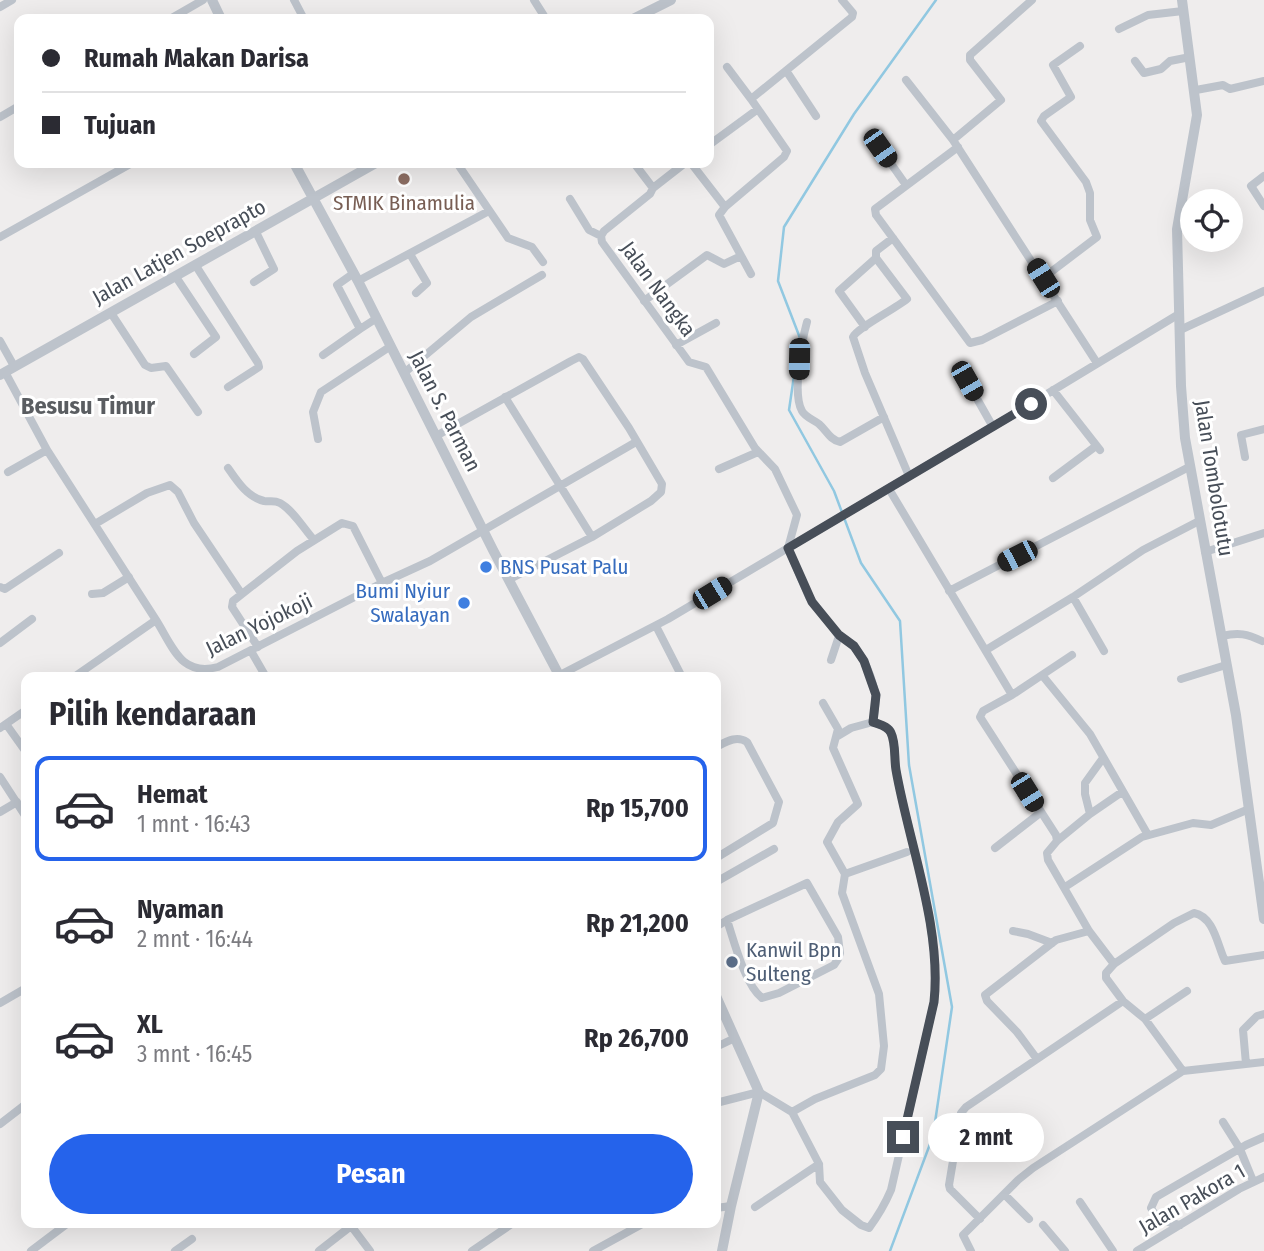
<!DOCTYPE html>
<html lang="id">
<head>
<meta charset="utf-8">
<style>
	body { margin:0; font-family:"Fira Sans Condensed",sans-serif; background:#f7f7f7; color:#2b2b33; height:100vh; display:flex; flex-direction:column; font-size:26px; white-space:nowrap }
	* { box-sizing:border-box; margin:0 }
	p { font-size:23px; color:#7c7c81 }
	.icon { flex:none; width:38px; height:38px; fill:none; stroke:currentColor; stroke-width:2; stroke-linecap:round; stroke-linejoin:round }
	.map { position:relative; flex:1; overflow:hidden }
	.side { position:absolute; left:21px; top:672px; width:700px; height:556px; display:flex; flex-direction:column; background:#fff; border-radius:14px; box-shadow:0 7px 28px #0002 }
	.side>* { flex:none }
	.banner { position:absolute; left:14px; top:14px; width:700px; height:154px; border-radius:14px; box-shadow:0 7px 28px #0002; display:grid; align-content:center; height:154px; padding:0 28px; background:#fff }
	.controls { position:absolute; left:1180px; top:189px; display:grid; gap:14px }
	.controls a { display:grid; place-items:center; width:63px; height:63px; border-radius:50%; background:#fff; box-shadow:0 7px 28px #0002; font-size:35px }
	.end { position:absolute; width:32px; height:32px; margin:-16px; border:9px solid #474e58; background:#fff; box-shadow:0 0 0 4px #fff }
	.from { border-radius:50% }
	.bubble { position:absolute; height:49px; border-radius:24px; background:#fff; box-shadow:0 7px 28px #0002; font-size:23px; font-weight:700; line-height:49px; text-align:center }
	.car { position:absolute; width:21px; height:42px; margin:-21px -10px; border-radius:9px; box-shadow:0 0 5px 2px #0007; background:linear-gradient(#222 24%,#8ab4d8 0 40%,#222 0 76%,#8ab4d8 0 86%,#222 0) }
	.banner b { display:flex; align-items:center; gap:24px; height:66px; font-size:26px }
	.banner b+b { border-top:2px solid #e1e1e2 }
	.banner i { width:18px; height:18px; background:#2b2b33 }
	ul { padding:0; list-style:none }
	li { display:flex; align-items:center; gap:21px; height:105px; margin:0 14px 10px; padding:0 14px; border:4px solid transparent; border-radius:14px }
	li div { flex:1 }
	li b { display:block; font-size:26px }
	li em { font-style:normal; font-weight:700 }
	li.active { border-color:#2563eb }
	li>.icon { width:63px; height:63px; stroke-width:1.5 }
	h2 { padding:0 28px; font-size:32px; line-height:84px }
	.button { display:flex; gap:14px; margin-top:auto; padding:14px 28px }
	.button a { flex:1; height:80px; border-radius:42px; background:#2563eb; color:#fff; font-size:28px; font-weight:700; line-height:80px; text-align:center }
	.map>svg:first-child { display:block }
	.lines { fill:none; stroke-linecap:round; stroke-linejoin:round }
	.stream { stroke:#91c8e1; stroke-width:2.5 }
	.minor { stroke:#bdc3cb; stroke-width:8 }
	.tertiary { stroke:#bdc3cb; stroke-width:10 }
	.route { stroke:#474e58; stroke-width:9 }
	.education-dot { fill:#8d6e63; stroke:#fff; stroke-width:2.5 }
	.shop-dot { fill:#3f7fe0; stroke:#fff; stroke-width:2.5 }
	.service-dot { fill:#5c6f8a; stroke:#fff; stroke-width:2.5 }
	.labels { text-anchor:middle; stroke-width:6; stroke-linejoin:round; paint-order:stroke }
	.education-label { font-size:21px; fill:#785e54; stroke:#fff }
	.street-label { font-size:21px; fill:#474e58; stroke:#fff }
	.shop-label { font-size:21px; fill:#366cbe; stroke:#fff; text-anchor:start }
	.service-label { font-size:21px; fill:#4e5e75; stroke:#fff; text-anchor:start }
	.quarter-label { font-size:24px; font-weight:bold; fill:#5a5d61; stroke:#fff }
</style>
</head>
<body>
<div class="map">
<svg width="1264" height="1251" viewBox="0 0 1264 1251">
	<rect width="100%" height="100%" fill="#efeded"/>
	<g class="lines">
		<path class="stream" d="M800,338l-22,-57 6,-54 70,-113 82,-114
			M794,376l-5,34 45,81 27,72 39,58 9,144 43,242 -19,129 -43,115"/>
		<path class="minor" d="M294,0l10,19
			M534,0l12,19
			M1032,0l-62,55v5l31,40 -48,40 144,223
			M0,7l12,-7
			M170,19l33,-19
			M1119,29l29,-14 35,-4
			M1135,61l9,12 17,-4 9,-8 20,-4
			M727,67l24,32
			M787,72l29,44
			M906,80l47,60
			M1196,90l27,-5 7,4 34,-8
			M0,117l19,-11
			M709,145l49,-36
			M958,147l-83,62 1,6 94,128 12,-3 76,-39
			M880,148l26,37
			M457,163l51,75 24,9 11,15
			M634,163l19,25 -3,6 -46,37 -3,5 1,6 87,120 17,5 49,81 20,21 22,46 -9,33 21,49 30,39 -8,24 1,-3
			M691,163l34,44
			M1264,176l-13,10 13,20
			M653,188l32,-25
			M570,199l19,31 12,6
			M0,237l132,-74
			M893,238l-17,13v7l31,41c-12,10 -50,29 -54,38l12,36 44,103
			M410,254l17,29 -11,10
			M196,266l62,97 1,4 -3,2 -28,18
			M751,274l-32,-59 6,-8 59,-50 3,-6 -36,-52 101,-82 1,-4 -11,-13
			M176,277l40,60 -22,17
			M1043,278l54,-41 -7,-17v-27l-4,-11 -45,-61 3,-5 27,-19 -18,-32 27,-19
			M358,281l131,-70
			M254,282l20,-13 -18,-37
			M644,301l63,-46 17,9 17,-8
			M111,313l34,52 6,3 15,-2 32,46
			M807,322c-5,18 -15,72 -5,89 3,6 12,9 17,13 8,7 10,15 21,18l44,-25
			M865,327l-26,-36 37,-33
			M360,329l17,-11
			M1180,330l84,-39
			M0,341l14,25
			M676,345l40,-22
			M323,355l37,-26 -23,-44 17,-12
			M5,372l42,78 109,170
			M404,373l67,-56 71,-42
			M967,381l26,46
			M1053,390l47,60
			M505,397l87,140 -82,42
			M436,436l135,-75 8,-4 4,2 46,69 33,56 -1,8 -10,9 -59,36
			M318,439l-5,-27 8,-20 70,-46
			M1245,457l-4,-22 23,-6
			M228,468c9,13 19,29 36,33 6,1 10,-1 16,2 13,7 24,26 34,37
			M719,469l39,-17
			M8,472l39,-22
			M1053,478l43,-32
			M889,489l123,206 30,-20 48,59 58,101
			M95,524l52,-31 23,-8 8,7 16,31 47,70
			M1205,552l59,-19
			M0,587l5,2 54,-36
			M949,591l240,-124
			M92,594l11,-1 26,-16
			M1073,597l31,54
			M656,626l26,51
			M1222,636c17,-4 25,-2 40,5
			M0,643l32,-24
			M258,647l-26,-40 1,-6 64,-50 45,-28 11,3 29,57
			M986,650l87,-53 70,-47 56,-29
			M251,651l15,26
			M1042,675l30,-20
			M74,677l82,-57c17,27 25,57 62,47l164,-84 48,-22 206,-119
			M556,677l112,-58 341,-202 170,-103
			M1181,679l45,-14
			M1012,695l-29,16 -3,6 76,118 1,6 -10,12 1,7 41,71 25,33
			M6,724l20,28
			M0,728l26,-18
			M836,737l15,-9 22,-6c1,-9 4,-20 2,-29 -4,-21 -16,-49 -36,-57
			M716,747c10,-5 20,-12 31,-5l32,60 -6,21 -57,35
			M0,777l26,40
			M0,812l17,-10
			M1090,814l32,-22
			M1057,841l33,-27 -5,-20v-11l18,-25
			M995,848l45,-35
			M845,874l62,-22
			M716,882l58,-33
			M1065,887l77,-50 51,-14 18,2 38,-16
			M716,927l11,-7 80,-37 31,54 2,16 -2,6 -4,6 -55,28 -17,5c-17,-13 -28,-57 -35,-78
			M1013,931l15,3 24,9
			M0,1003l26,-15
			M1145,1019l42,-28
			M716,1047l19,-9
			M1037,1059l-20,-27 -30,-31 -2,-6 71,-55 33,-9
			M1246,1064l-3,-34 14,-14 7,-2
			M1183,1071l-38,-52 -22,-18 -17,-23v-5l8,-9 60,-41 20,-10c20,4 23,31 31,48l39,-6
			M716,1103l43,-11 33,20 27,52 1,18 22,28 19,15 8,3c9,-12 16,-24 22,-38l43,-188c8,-73 -25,-159 -38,-232 -2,-11 0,-27 -5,-37 -3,-7 -11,-8 -18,-11
			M792,1112l23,-13 60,-24 6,-6 3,-23 -5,-52 -37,-101 3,-19 -18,-32 11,-20 20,-18 -25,-56 5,-19 -15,-26
			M1223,1122l17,27 13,32
			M0,1124l26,-20
			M1004,1194l25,25
			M1080,1202l33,49
			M755,1207l64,-43
			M716,1208l15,-2
			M980,1219l-30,-30 -1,-4 12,-72 5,-6 157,-106
			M349,1223l21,28
			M1043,1225l22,26
			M1180,1225c-12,-3 -23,-5 -29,-17l5,-11 90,-52 18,-8
			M31,1251l37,-28
			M175,1251l17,-12
			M319,1251l32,-25
			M472,1251l41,-28
			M593,1251l51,-28
			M971,1251l-8,-16 55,-55 15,-12 150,-97 81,-9
			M1137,1251l102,-62 25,-12"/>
		<path class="tertiary" d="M212,0l9,19
			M1182,0l15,115 -20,114 4,157 4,52 51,277 28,204
			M633,19l38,-19
			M294,163l64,118 135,269 67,127
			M0,375l376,-212
			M716,996l43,96 -28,114 -9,45"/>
	</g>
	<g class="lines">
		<path class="route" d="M903,1137l31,-135c8,-75 -25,-158 -38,-232 -2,-11 0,-27 -5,-37 -3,-7 -11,-8 -18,-11l3,-27 -12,-34 -10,-15 -15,-11 -27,-33 -24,-54 243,-144"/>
	</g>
	<circle class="education-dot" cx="404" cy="179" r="7"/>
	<g class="shop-dot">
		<circle cx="486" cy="567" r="7"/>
		<circle cx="464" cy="603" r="7"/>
	</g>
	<circle class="service-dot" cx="732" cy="962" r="7"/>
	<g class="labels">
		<g class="education-label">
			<text x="404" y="210">STMIK Binamulia</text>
		</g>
		<g class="street-label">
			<text transform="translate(179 252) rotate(-29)" y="7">Jalan Latjen Soeprapto</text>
			<text transform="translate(658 289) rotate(54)" y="7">Jalan Nangka</text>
			<text transform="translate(445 411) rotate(63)" y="7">Jalan S. Parman</text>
			<text transform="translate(1214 478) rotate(81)" y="7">Jalan Tombolotutu</text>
			<text transform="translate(259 625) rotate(-26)" y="7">Jalan Yojokoji</text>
			<text transform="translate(1192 1199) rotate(-30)" y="7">Jalan Pakora 1</text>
		</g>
		<g class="shop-label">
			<text x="500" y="574">BNS Pusat Palu</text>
			<text x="450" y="598" text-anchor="end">Bumi Nyiur<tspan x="450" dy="24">Swalayan</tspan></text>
		</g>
		<g class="service-label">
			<text x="746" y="957">Kanwil Bpn<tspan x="746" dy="24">Sulteng</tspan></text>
		</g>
		<g class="quarter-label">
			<text x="88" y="414">Besusu Timur</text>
		</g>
	</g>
</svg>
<div class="controls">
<a><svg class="icon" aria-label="locate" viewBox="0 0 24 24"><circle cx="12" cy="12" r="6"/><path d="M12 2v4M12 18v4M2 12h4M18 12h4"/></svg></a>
</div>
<i class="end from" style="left:1031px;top:404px"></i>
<i class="end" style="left:903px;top:1137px"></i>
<div class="bubble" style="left:928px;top:1113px;width:116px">2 mnt</div>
<i class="car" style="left:880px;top:148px;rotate:145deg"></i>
<i class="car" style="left:1043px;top:278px;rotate:328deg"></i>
<i class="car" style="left:799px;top:359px;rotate:181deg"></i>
<i class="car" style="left:967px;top:381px;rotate:150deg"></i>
<i class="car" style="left:1017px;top:556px;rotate:243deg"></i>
<i class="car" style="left:712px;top:593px;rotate:59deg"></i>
<i class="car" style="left:1027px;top:792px;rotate:148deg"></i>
<div class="banner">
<b><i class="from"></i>Rumah Makan Darisa</b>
<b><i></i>Tujuan</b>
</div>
<section class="side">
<h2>Pilih kendaraan</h2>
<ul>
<li class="active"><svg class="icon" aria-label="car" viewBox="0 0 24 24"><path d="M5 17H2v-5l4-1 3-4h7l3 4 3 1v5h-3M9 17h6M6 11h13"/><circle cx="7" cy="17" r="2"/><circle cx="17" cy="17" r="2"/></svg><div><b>Hemat</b><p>1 mnt · 16:43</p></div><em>Rp 15,700</em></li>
<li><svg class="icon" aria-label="car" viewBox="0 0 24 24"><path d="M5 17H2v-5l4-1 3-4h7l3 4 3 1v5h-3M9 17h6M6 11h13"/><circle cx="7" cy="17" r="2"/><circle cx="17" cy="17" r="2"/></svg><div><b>Nyaman</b><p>2 mnt · 16:44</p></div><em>Rp 21,200</em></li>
<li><svg class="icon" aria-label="car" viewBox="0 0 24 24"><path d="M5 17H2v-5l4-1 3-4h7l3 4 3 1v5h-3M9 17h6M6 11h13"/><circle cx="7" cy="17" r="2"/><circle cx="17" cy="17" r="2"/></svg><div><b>XL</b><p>3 mnt · 16:45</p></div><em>Rp 26,700</em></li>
</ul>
<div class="button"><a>Pesan</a></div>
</section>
</div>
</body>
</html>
